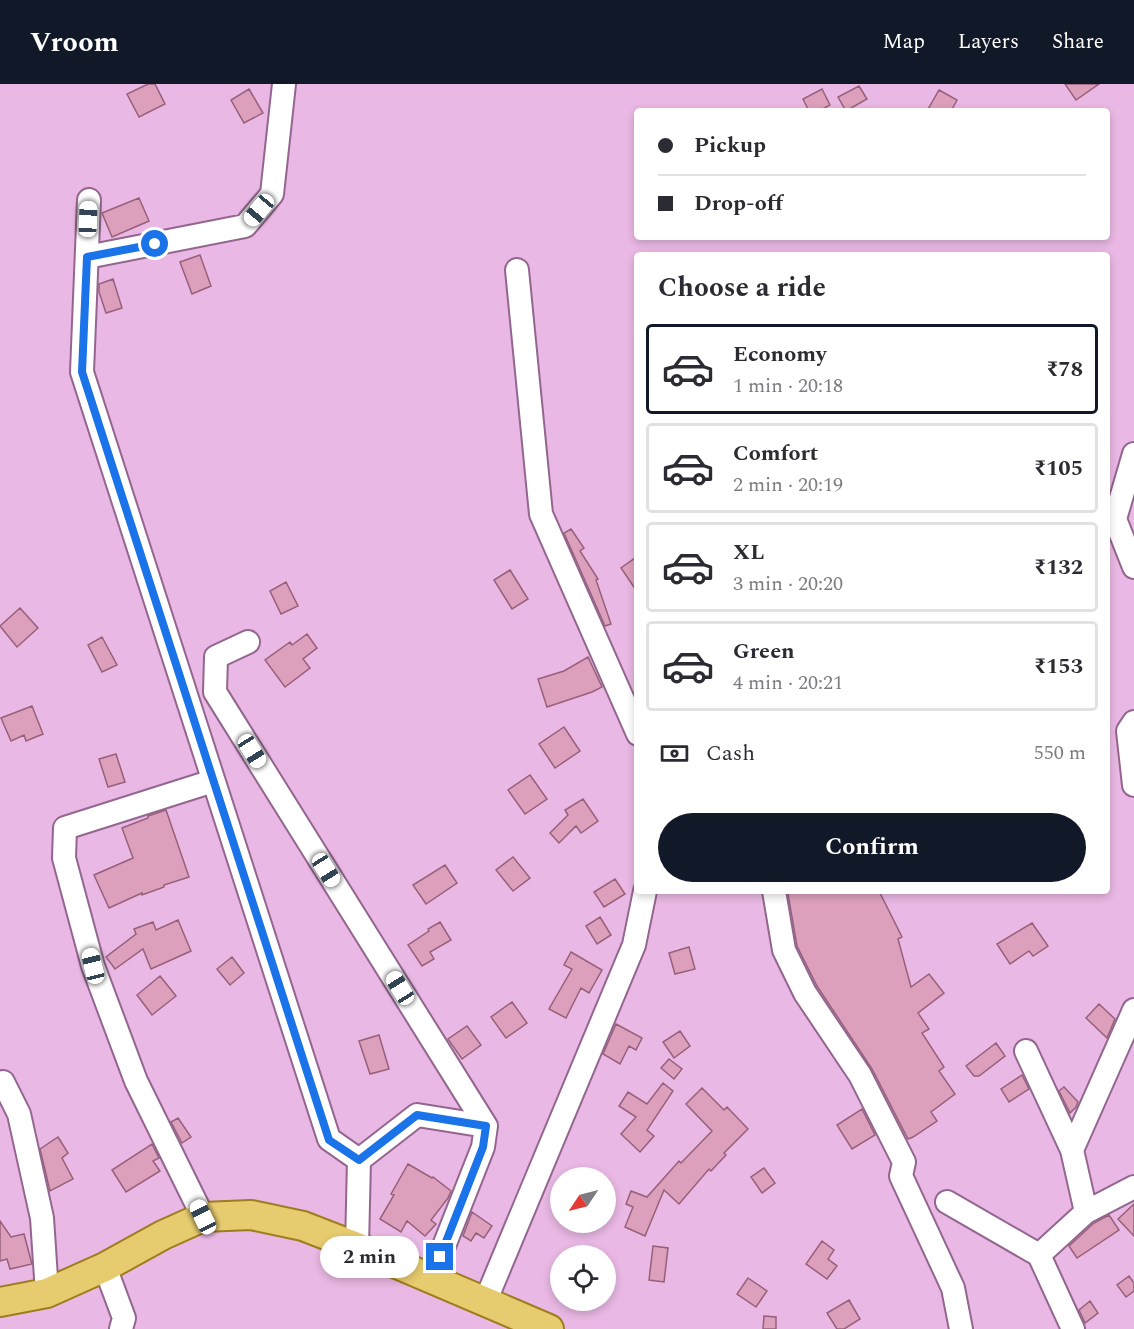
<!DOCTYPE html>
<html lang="en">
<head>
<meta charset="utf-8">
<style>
	body { margin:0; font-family:Spectral,serif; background:#f2f2f3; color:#2b2b33; height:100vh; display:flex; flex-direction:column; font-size:22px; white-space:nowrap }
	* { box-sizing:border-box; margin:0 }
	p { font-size:20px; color:#7c7c81 }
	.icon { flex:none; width:33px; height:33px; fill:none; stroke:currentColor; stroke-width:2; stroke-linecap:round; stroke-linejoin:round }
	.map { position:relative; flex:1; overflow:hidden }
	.sheet { position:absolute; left:634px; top:168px; width:476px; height:642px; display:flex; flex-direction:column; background:#fff; border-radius:6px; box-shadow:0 3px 9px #0003 }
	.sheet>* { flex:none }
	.top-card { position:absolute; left:634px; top:24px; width:476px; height:132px; border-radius:6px; box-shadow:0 3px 9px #0003; display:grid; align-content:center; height:132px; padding:0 24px; background:#fff }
	.needle { width:39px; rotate:235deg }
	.tools { position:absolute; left:550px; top:1083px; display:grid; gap:12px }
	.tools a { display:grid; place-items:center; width:66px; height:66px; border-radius:50%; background:#fff; box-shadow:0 3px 9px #0003; font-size:30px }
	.end { position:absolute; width:27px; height:27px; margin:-14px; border:8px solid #1a73e8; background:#fff; box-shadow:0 0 0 3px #fff }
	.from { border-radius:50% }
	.bubble { position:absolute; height:42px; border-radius:21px; background:#fff; box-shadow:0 3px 9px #0003; font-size:20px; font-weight:700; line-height:42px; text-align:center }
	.car { position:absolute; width:18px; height:36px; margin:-18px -9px; border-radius:8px; box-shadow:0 0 4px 2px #0007; background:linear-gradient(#fff 24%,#345 0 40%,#fff 0 76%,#345 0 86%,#fff 0) }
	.top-card b { display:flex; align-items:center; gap:21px; height:57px; font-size:22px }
	.top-card b+b { border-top:2px solid #e1e1e2 }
	.top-card i { width:15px; height:15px; background:#2b2b33 }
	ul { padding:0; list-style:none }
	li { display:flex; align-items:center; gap:18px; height:90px; margin:0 12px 9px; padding:0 12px; border:3px solid #e1e1e2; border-radius:6px }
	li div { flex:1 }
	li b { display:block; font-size:22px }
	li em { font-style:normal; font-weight:700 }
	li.current { border-color:#111827 }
	li>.icon { width:54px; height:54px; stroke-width:1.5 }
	h2 { padding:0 24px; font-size:27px; line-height:72px }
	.pay { display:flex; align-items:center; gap:15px; height:66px; padding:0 24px; font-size:22px }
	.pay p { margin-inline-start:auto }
	.primary-button { display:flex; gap:12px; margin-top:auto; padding:12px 24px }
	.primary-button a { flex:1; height:69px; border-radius:36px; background:#111827; color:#fff; font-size:24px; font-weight:700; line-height:69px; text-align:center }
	header { display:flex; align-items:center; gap:36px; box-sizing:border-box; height:84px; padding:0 30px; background:#111827; color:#fff }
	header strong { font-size:28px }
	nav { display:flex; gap:33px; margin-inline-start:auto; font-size:21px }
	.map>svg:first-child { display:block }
	.building { fill:#dda0bc; stroke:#97607a; stroke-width:1.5 }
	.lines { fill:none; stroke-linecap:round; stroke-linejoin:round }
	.minor-casing { stroke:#93668f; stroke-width:26 }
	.major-casing { stroke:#9f7c1d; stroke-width:32 }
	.minor { stroke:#fff; stroke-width:22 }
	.major { stroke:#e6cb6f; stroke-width:28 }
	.route { stroke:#1a73e8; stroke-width:8 }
</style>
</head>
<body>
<header>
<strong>Vroom</strong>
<nav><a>Map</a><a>Layers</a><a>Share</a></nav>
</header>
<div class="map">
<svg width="1134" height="1245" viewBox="0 0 1134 1245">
	<rect width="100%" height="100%" fill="#e9b8e4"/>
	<path class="building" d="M148,0h7l10,20 -26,13 -12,-23z
		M1065,0h34l-23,16z
		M859,2l8,13 -21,12 -8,-14z
		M249,5l14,24 -19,10 -13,-23z
		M822,5l8,16 -11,6h-10l-6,-12z
		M939,6l18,10 -6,11h-24z
		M139,114l10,23 -37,16 -10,-24z
		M200,171l11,31 -19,8 -12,-32z
		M113,195l9,29 -16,5 -7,-21v-8z
		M571,445l13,19 -4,3 18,28 -2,1 15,44 -6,2 -41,-93z
		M638,472v37l-17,-25z
		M510,486l18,29 -16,10 -18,-29z
		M286,498l12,24 -17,8 -11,-23z
		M20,524l18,20 -21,19 -17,-21z
		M307,550l10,14 -14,11 7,9 -25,19 -20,-27 25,-18 2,3z
		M102,553l15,28 -15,7 -14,-27z
		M588,573l14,30 -10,5 -45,15 -9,-28 26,-8z
		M32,622l11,28 -17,7 -2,-6 -13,6 -10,-23z
		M564,643l16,24 -25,17 -16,-24z
		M116,670l9,28 -17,5 -9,-28z
		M530,691l17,24 -22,15 -17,-24z
		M583,715l15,22 -17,12 -5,-7 -17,17 -9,-10 18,-18 -3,-5z
		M166,726l23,67 -25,8v2l-22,8v-2l-33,15 -15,-33 39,-17 -11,-30 26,-10v-2z
		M513,773l17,21 -17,13 -17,-21z
		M445,781l12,18 -31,21 -13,-19z
		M615,795l10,15 -21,13 -10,-15z
		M796,807h83l23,46 -4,2 13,48 18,-13 15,19 -26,20 11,16 -7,4 22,34 -5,4 16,23 -24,18 6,9 -24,16 -5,2 -36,-70 -55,-83 -20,-40 -9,-52z
		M600,833l11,18 -14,9 -11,-18z
		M178,836l13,31 -40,18 -8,-20 -28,20 -9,-12 30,-23 -2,-5 19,-7 3,8z
		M440,838l11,18 -21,12 4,7 -12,7 -14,-21 21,-14 -1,-2z
		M1032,839l16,23 -15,10 -4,-5 -19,13 -13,-20z
		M689,863l6,22 -20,5 -6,-21z
		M571,868l31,18 -13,23 -8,-5 -15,30 -17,-9 23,-40 -8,-4z
		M232,873l12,16 -14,12 -13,-16z
		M160,892l16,20 -24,19 -15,-20z
		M512,918l15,21 -21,15 -15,-21z
		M1099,920l16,15 -8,19 -21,-20z
		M616,940l26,14 -6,12 -7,-4 -9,18 -17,-10z
		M467,942l14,19 -19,14 -14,-20z
		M680,947l10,15 -16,12 -11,-16z
		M379,951l10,34 -19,5 -11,-33z
		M996,959l9,13 -26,20h-5l-8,-10z
		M669,975l13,10 -8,10 -13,-11z
		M1022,991l7,14 -20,13 -8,-13z
		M663,999l10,8 -26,39 7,6 -14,16 -19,-18 15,-17 -17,-11 9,-14 19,12z
		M1064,1003l14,15 -2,5 -6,6 -11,-22z
		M702,1004l22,22 3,-3 21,22 -24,24 2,2 -15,16 -2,-2 -30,35 -15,-14 -19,46 -20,-9 8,-20 -7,-3 5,-13 16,6 32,-36 2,2 31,-32 -26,-27z
		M862,1025l13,26 -23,14 -15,-24z
		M178,1034l13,19 -9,6 -11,-21z
		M58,1053l10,16 -6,5 11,21 -23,12 -10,-42z
		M152,1060l7,14 -6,3 7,10 -34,21 -14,-22z
		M408,1080l24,14 1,-1 18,14 -3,7 -17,22 5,4 -11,12 -18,-15 -6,11 -21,-13 14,-24 -3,-1z
		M764,1084l11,15 -13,10 -11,-16z
		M1134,1120v32l-16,-17z
		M472,1128l20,14 -8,12 -8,-5 -5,8 -8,-5z
		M1109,1131l10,15 -42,28 -8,-12 25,-23z
		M0,1137l11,16 13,-3 8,30 -22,5 -3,-10 -7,2z
		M822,1157l12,9 -6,9 9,7 -10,13 -21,-15z
		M653,1162l15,2 -4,34 -15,-2z
		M1129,1192l5,7v8l-8,6 -9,-12z
		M748,1194l19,13 -11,16 -19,-13z
		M849,1216l11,19 -16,10h-7l-10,-16z
		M1090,1217l8,12 -13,10 -6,-13z
		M764,1232l12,1v12h-13z"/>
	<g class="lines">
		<g class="minor-casing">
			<path id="minor" d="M89,116l-7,172 247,767 30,21 -2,87
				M87,173l158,-31 27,-32 12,-110
				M517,186l24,244 97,220
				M1134,370l-19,65 19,48
				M248,558l-32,15 -1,35 271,434 -3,21 -52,132
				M1134,638l-6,9 6,54
				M774,807l10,59 21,43 55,82 44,87 -3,14 52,112 8,41
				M1026,967l46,99
				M3,998l16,32 23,104 5,75
				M359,1076l58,-45 69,11
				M947,1118l92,53
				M1086,1128l48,-25
				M203,1133l-67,-136 -43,-115 -29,-108 1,-30 148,-47
				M105,1183l19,51 -3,11
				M485,1218l149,-357 11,-54
				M1073,1245l-34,-74 47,-43 -14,-62 62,-140"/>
		</g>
		<g class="major-casing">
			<path id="major" d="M0,1218l47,-9 58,-26 58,-32 40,-18 48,-2 52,11 54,21 192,82"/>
		</g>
		<use href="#minor" class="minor"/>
		<use href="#major" class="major"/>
	</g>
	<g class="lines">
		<path class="route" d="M155,160l-68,13 -5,115 247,768 30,20 58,-45 69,11 -3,21 -43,110"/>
	</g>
</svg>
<div class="tools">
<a><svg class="needle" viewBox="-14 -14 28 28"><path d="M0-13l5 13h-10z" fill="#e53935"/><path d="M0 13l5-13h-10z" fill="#7c7c81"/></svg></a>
<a><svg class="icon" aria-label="locate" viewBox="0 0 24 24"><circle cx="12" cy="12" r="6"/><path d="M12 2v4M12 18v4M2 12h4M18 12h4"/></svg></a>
</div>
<i class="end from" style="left:155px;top:160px"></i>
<i class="end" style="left:440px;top:1173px"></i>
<div class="bubble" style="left:320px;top:1152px;width:99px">2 min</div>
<i class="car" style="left:259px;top:126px;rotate:220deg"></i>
<i class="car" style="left:88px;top:135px;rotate:2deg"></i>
<i class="car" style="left:252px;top:667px;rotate:148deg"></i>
<i class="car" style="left:326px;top:786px;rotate:148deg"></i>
<i class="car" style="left:93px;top:882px;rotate:346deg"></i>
<i class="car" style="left:400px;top:904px;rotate:328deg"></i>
<i class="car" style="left:203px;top:1133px;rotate:334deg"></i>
<div class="top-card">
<b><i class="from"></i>Pickup</b>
<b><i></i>Drop-off</b>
</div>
<section class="sheet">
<h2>Choose a ride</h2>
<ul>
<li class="current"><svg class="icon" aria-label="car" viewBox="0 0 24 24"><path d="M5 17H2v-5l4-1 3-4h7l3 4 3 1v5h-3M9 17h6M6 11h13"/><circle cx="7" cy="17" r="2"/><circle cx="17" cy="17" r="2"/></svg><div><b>Economy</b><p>1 min · 20:18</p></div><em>₹78</em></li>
<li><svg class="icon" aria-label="car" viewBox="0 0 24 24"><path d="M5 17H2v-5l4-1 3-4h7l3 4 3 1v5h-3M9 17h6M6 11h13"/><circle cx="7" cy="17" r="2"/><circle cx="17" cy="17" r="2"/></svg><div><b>Comfort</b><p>2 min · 20:19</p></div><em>₹105</em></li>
<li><svg class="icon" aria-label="car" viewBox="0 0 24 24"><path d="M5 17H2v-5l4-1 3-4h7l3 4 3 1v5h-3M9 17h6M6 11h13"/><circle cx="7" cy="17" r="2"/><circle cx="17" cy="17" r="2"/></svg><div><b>XL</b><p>3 min · 20:20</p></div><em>₹132</em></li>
<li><svg class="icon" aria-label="car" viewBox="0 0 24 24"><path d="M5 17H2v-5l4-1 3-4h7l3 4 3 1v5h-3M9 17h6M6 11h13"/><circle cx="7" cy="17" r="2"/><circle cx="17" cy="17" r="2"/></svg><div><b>Green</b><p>4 min · 20:21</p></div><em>₹153</em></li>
</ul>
<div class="pay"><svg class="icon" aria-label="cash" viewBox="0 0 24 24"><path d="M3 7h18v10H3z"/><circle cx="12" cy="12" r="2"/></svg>Cash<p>550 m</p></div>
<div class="primary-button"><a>Confirm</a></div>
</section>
</div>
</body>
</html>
